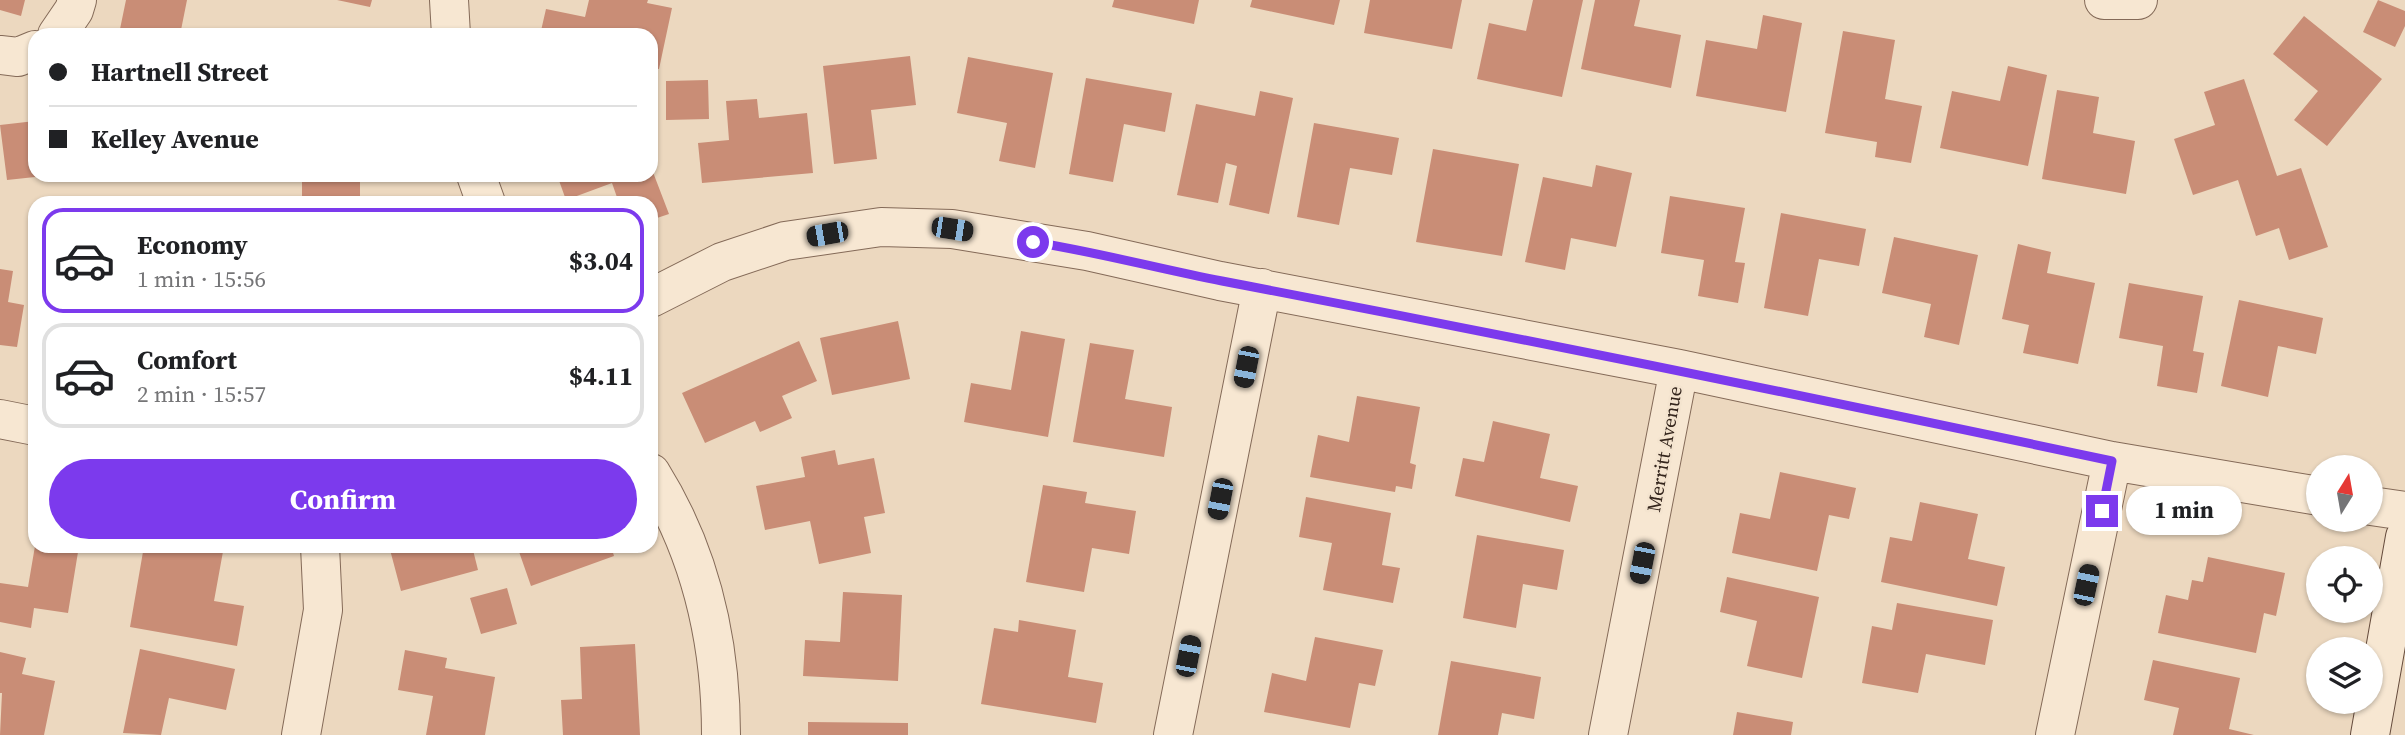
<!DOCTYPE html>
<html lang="en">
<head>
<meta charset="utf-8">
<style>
	body { margin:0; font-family:"Source Serif 4",serif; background:#f2f2f2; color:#202124; height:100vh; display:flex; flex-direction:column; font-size:26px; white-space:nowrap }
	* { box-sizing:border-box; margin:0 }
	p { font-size:23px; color:#757577 }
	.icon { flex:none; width:38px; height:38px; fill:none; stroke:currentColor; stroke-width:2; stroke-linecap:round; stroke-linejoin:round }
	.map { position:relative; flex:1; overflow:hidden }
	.drawer { position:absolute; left:28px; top:196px; width:630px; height:357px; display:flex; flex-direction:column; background:#fff; border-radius:21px; box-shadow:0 2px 5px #0004 }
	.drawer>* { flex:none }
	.hud { position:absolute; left:28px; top:28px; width:630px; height:154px; border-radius:21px; box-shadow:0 2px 5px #0004; display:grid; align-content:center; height:154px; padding:0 21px; background:#fff }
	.needle { width:46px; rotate:11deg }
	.buttons { position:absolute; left:2306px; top:455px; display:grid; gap:14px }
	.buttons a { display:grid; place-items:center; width:77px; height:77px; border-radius:50%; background:#fff; box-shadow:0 2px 5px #0004; font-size:35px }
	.end { position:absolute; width:32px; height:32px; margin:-16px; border:9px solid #7c3aed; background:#fff; box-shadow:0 0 0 4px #fff }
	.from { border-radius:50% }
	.bubble { position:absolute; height:49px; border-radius:24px; background:#fff; box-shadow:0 2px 5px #0004; font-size:23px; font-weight:700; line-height:49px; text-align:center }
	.car { position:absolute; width:21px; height:42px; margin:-21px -10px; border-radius:9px; box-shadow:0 0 5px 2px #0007; background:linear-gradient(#222 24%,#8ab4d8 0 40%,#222 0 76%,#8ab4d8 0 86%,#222 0) }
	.hud b { display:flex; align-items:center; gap:24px; height:66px; font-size:26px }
	.hud b+b { border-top:2px solid #e0e0e0 }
	.hud i { width:18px; height:18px; background:#202124 }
	ul { padding:12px 0 0; list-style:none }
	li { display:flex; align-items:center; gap:21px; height:105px; margin:0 14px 10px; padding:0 7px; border:4px solid #e0e0e0; border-radius:21px }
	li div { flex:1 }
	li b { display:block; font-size:26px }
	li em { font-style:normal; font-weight:700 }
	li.current { border-color:#7c3aed }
	li>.icon { width:63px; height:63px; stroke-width:1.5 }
	.action { display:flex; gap:14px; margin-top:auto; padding:14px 21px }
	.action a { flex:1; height:80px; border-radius:42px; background:#7c3aed; color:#fff; font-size:28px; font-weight:700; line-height:80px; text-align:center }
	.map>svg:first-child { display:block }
	.building { fill:#c98d76 }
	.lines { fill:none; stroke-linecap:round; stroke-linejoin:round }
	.minor-casing { stroke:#846a58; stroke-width:40 }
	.secondary-casing { stroke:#654b3c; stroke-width:40 }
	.minor { stroke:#f7e7d2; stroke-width:38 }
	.secondary { stroke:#f7e7d2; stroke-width:38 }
	.route { stroke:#7c3aed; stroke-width:9 }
	.labels { text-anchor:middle; stroke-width:5; stroke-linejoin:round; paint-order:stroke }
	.street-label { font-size:19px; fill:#34251c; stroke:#f4e4cf }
</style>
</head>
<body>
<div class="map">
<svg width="2405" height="735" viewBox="0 0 2405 735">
	<rect width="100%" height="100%" fill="#ecd8bf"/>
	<path class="building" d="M0,0h25l-4,16 -21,-6z
		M126,0h61l-7,35h-28l-32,-6z
		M337,0h35l-2,7z
		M589,0h59l-1,3 25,5 -13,61 -8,-1v-33h-111l6,-26 39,8z
		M1114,0h85l-5,24 -82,-17z
		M1252,0h88l-6,25 -84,-18z
		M1370,0h92l-10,49 -88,-16z
		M1533,0h50l-21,97 -85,-18 12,-56 37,8z
		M1595,0h45l-6,26 47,9 -10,53 -90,-19z
		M2378,0l27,11v15l-10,21 -32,-15z
		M1763,15l39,8 -16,89 -90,-16 10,-56 51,9z
		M2304,16l78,63 -55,67 -33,-26 24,-29 -45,-37z
		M1843,31l52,9 -10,59 37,7 -11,57 -36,-6 2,-15 -52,-9z
		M910,56l6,49 -45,5 6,49 -43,5 -11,-98z
		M968,57l85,16 -18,95 -36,-7 8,-38 -50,-10z
		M2008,66l39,9 -19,91 -88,-18 12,-57 48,10z
		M1086,78l86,15 -7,39 -41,-8 -11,58 -44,-8z
		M2244,79l33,97 24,-8 27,79 -39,13 -10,-32 -23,8 -18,-56 -45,15 -19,-56 41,-14 -11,-33z
		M708,80l1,39 -43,1v-39z
		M2057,90l42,7 -6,36 42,8 -9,53 -84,-15z
		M1260,91l33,7 -24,116 -40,-9 8,-39 -11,-3 -8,40 -41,-8 19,-91 59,12z
		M757,99l2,19 48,-5 6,60 -111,10 -4,-40 31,-3 -3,-39z
		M35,121v56l-28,3 -7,-55z
		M1314,123l85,15 -7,37 -42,-7 -11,57 -42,-8z
		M1433,149l86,15 -17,92 -86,-14z
		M1596,165l36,8 -16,74 -45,-9 -6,32 -40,-8 18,-85 49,10z
		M651,167l18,47 -18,6v-17h-32l-7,-20 -46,17 -9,-25h94z
		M302,175h58v28h-58z
		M1670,196l75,12 -10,54 10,1 -7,40 -40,-7 6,-36 -43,-7z
		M1781,213l85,16 -7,37 -40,-7 -11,57 -44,-8z
		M1894,237l84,18 -19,90 -35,-8 7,-33 -49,-11z
		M2018,244l33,8 -4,21 48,10 -17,81 -55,-11 6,-28 -27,-6z
		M0,269l13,2 -5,31 16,3 -7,42 -17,-2z
		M2129,283l74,13 -10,55 11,2 -7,40 -40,-7 6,-40 -44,-8z
		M2239,300l84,18 -7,36 -38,-8 -10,51 -47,-11z
		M898,321l12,58 -78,16 -12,-57z
		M1021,331l44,8 -17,98 -84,-15 7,-39 40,7z
		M799,341l18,40 -35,15 10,22 -32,14 -5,-11 -50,22 -23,-50z
		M1090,343l44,7 -9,49 47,8 -8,50 -91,-15z
		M1357,396l63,11 -10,56 6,2 -4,24 -16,-3 -1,6 -85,-15 8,-42 31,7z
		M1493,421l57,13 -10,44 38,8 -8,36 -115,-26 8,-38 21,4z
		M835,450l3,15 36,-7 11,55 -21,4 7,36 -52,11 -9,-43 -45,9 -9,-44 49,-9 -4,-20z
		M1780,472l76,16 -7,31 -20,-4 -12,56 -85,-18 8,-40 30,6z
		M1043,485l44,7 -2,11 51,8 -7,43 -37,-6 -8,44 -58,-10z
		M1306,497l85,16 -9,52 18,3 -7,35 -70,-13 9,-47 -33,-6z
		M1920,502l58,12 -10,45 37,8 -8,39 -116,-24 9,-45 22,4z
		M1477,535l87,15 -7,40 -34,-6 -7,44 -53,-10z
		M35,546h44l-11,67 -34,-5 -3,20 -31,-6v-39l28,4z
		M144,546h80l-10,55 30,5 -7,40 -107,-19z
		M389,546h83l6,24 -77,21z
		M517,546h94l3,10 -83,30z
		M2208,557l77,16 -9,43 -12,-3 -8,40 -98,-20 8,-38 22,5 4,-20 11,2z
		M1727,577l92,20 -17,81 -55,-12 10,-45 -37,-9z
		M507,588l10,36 -36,10 -11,-36z
		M843,592l59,3 -4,86 -95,-5 2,-36 35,2z
		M1897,603l96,17 -8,45 -59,-11 -8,39 -56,-10 10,-57 20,4z
		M1019,620l57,10 -8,47 35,6 -7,40 -115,-19 13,-76 24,4z
		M1315,637l68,13 -8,36 -16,-3 -9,45 -86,-16 8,-39 34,8z
		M635,644l5,91h-77l-2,-35 21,-1 -2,-52z
		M140,649l95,20 -9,41 -57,-12 -8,37 -38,-2z
		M405,650l42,8 -2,10 50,9 -10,58h-59l7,-39 -35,-6z
		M0,652l26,6 -4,16 33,7 -11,54h-44l2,-42h-2z
		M2153,660l87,18 -11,51 25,6h-81l6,-27 -35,-8z
		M1451,661l90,16 -7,42 -32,-6 -4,22h-60z
		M1737,712l56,10 -2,13h-58z
		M808,722l100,1v12h-100z"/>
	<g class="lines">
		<g class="minor-casing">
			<path id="minor" d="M449,0l2,35
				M2104,0h34
				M57,35l17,-25 3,-10
				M0,55l18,2 17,-7
				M476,175l10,28
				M651,298l71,-36 63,-21 96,-14 71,2 135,22 133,30 459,88 433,92 207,35
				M0,419l35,7
				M651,473c50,80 70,168 70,262
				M2371,506l34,5
				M301,735l22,-125 -3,-64
				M1173,735l89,-447
				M1608,735l71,-366
				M2055,735l57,-274"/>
		</g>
		<g class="secondary-casing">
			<path id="secondary" d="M2370,735l35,-198"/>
		</g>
		<use href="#minor" class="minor"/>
		<use href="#secondary" class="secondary"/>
	</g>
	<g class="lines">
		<path class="route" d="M1033,242c64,10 126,27 189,39 298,57 594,117 890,180l-10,50"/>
	</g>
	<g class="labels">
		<g class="street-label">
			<text transform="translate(1664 449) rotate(-80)" y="7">Merritt Avenue</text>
		</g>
	</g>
</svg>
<div class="buttons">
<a><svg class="needle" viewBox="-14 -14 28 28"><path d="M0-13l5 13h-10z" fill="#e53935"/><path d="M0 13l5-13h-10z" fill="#757577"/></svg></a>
<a><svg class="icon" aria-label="locate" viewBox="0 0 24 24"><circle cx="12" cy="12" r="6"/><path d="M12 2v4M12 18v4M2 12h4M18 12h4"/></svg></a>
<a><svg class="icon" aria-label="layers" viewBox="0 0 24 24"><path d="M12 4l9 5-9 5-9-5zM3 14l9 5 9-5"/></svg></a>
</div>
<i class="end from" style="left:1033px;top:242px"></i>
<i class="end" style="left:2102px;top:511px"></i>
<div class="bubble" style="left:2126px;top:486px;width:116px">1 min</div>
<i class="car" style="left:952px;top:229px;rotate:99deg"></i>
<i class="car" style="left:827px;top:234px;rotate:260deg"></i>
<i class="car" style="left:1246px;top:367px;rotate:191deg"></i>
<i class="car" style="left:1220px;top:499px;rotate:191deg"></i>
<i class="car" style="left:1642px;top:563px;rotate:191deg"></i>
<i class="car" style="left:2086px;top:585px;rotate:12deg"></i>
<i class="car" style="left:1188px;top:656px;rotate:11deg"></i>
<div class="hud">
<b><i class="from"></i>Hartnell Street</b>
<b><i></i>Kelley Avenue</b>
</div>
<section class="drawer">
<ul>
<li class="current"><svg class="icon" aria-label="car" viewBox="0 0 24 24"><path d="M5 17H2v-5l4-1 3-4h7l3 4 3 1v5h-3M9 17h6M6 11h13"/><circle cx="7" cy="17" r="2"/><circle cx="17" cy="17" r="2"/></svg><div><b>Economy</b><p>1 min · 15:56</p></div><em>$3.04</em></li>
<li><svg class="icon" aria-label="car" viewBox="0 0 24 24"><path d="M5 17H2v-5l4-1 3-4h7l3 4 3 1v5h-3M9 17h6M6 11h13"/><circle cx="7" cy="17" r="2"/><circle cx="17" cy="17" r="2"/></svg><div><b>Comfort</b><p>2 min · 15:57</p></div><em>$4.11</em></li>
</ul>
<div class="action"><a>Confirm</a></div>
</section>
</div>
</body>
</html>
